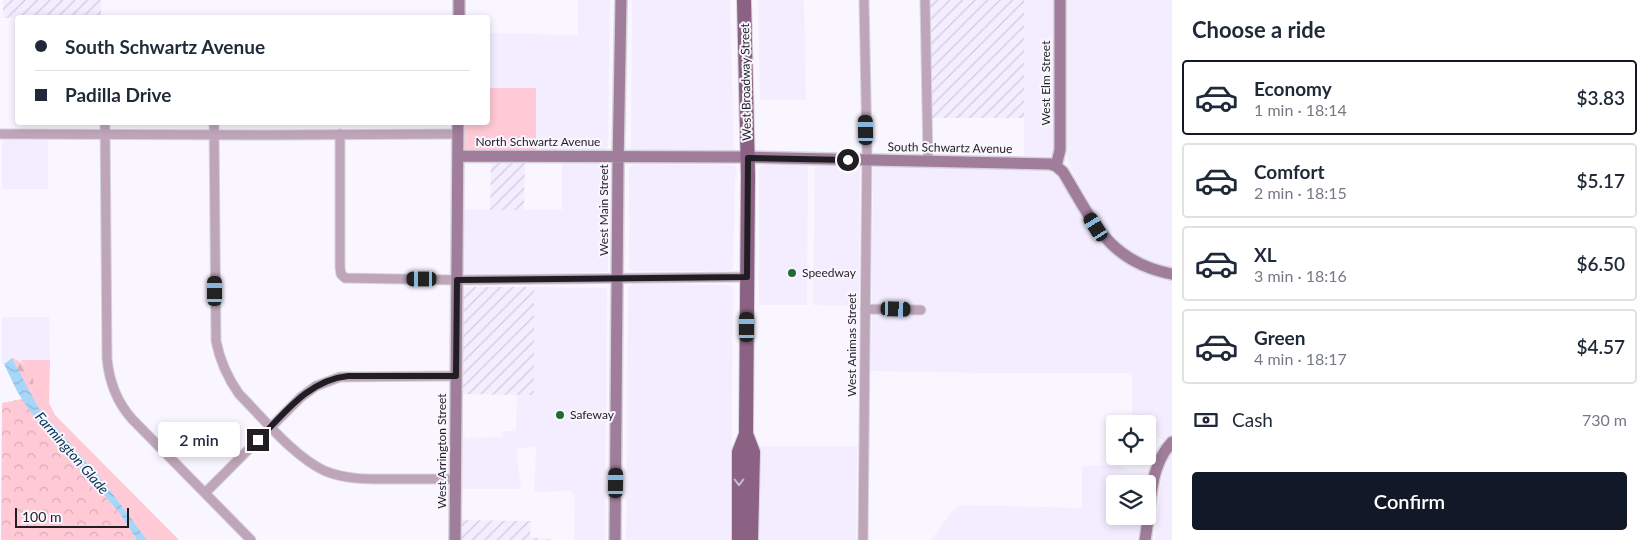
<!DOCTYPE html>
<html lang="en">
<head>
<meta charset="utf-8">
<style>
	body { margin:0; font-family:Lato,sans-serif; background:#f2f2f3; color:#1f2937; height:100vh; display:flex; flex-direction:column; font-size:19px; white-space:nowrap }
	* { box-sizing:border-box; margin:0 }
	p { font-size:16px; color:#747a83 }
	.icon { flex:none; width:28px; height:28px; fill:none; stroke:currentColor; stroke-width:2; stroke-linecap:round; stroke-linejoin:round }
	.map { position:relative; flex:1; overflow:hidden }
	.panel { display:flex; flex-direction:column; background:#fff; width:475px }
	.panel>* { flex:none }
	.guide { position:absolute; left:15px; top:15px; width:475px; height:110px; border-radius:5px; box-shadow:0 2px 8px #0003; display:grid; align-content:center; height:110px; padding:0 20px; background:#fff }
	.fabs { position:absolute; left:1106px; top:415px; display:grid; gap:10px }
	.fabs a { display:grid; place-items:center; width:50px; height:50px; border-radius:5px; background:#fff; box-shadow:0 2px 8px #0003; font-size:25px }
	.scale { position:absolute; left:15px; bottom:12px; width:114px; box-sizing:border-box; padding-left:5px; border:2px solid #201e23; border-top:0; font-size:14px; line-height:18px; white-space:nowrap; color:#201e23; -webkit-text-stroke:4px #f9f6ff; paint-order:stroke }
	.end { position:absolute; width:22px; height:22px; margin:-11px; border:6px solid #201e23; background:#fff; box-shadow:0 0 0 2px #fff }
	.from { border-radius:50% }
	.bubble { position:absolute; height:35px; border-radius:5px; background:#fff; box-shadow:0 2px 8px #0003; font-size:16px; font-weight:600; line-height:35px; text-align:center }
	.car { position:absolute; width:15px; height:30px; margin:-15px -8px; border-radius:6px; box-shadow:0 0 4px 1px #0007; background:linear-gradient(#222 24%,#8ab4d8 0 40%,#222 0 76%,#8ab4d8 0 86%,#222 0) }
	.guide b { display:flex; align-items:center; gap:18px; height:48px; font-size:19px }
	.guide b+b { border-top:1px solid #e0e1e3 }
	.guide i { width:12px; height:12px; background:#1f2937 }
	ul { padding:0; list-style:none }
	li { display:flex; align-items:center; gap:15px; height:75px; margin:0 10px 8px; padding:0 10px; border:2px solid #e0e1e3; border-radius:5px }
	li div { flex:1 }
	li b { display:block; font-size:19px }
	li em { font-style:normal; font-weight:600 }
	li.current { border-color:#111827 }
	li>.icon { width:45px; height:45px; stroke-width:1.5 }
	h2 { padding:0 20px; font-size:22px; line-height:60px }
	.pay { display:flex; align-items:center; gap:12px; height:55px; padding:0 20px; font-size:19px }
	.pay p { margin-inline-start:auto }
	.primary-button { display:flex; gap:10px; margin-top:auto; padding:10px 20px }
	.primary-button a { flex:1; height:58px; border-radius:5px; background:#111827; color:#fff; font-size:20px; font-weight:600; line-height:58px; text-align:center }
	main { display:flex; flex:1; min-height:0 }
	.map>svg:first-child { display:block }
	.built { fill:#f3edff }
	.industrial { fill:url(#industrial-furrows) }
	.green { fill:#ffc9d6 }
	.forest { fill:url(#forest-firs) }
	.park { fill:url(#park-crowns) }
	.water { fill:url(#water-waves) }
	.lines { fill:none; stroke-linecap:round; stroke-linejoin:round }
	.street-casing { stroke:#d6d3dc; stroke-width:11 }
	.secondary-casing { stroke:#d6d3dc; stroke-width:14 }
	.primary-casing { stroke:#d6d3dc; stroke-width:16 }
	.street { stroke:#bea5b9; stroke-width:9 }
	.secondary { stroke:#a07d9a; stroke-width:11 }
	.primary { stroke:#8b6184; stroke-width:14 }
	.oneway { stroke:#cdbace }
	.route { stroke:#201e23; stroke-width:6 }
	.poi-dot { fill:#236935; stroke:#f9f6ff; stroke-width:2 }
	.labels { text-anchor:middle; stroke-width:4; stroke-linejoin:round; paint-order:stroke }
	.street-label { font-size:12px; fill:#201e23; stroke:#f9f6ff }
	.poi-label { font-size:12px; fill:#201e23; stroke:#f9f6ff; text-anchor:start }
	.water-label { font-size:14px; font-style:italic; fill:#00334f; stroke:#f9f6ff }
</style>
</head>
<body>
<main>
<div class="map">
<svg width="1172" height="540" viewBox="0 0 1172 540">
	<defs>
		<pattern id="industrial-furrows" width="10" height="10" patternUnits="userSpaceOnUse" patternTransform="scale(1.25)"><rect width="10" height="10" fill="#f3edff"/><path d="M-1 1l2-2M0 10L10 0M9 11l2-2" fill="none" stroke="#d0cbda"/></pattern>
		<pattern id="forest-firs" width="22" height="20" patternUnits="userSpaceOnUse" patternTransform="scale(1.25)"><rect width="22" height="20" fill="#ffc9d6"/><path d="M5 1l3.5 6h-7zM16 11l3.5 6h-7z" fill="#daacb7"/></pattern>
		<pattern id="park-crowns" width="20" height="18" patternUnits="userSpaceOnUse" patternTransform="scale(1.25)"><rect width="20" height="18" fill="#ffc9d6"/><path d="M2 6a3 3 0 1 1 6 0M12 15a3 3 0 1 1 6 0" fill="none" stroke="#daacb7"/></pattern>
		<pattern id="water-waves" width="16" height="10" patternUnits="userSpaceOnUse" patternTransform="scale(1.25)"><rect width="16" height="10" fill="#a6d6f9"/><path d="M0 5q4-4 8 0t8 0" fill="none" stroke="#8fb7d5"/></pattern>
	</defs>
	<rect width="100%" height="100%" fill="#f9f6ff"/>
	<path class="built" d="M578,0h32l-2,146 -5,5h-67v-62l-48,-1v-55l90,2z
		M632,0h98l4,149 -2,3 -96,-1 -5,-2z
		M758,0h46l2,100h-46z
		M1024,0h29l1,150 -2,4 -4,2h-24z
		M1067,0h105v267l-13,-3 -19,-8 -15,-9 -8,-8 -19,-21 -28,-51 -3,-11z
		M7,140h41v49h-46v-45l1,-3z
		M562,162h38l3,1 5,6v101l-2,2 -142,2 -2,-3v-61h100z
		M635,164l98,1 2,1 2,12h-2l-2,91 -5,2h-96l-3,-2v-98l2,-5z
		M765,165h43l-1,140h-48v-136l2,-3z
		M815,166h43l2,2 -1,138 -46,-1z
		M875,167l172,3 9,5 7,7 24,44 17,20 18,15 16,9 34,11v151l-8,9 -6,-4 -10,-1v-12h-16v-51h-145l-116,-2 2,-201z
		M632,284l97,1 4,3 -2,252h-104l-1,-2 2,-250z
		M534,287l71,1 2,3 -2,249h-31l1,-45 -6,-4 -35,1 2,-45 -19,1v14l3,16 1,11h-61l1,-54h4v3l37,-1 1,-6h13l1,-36h17z
		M2,317h47l1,43h-30l-8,-2 -10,6z
		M759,446h98l-1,94h-97z
		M1172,453v87h-18l9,-69 5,-13z
		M1082,466h39l9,5 18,1 -2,12h-31v32h27l-3,16 -3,8h-205l21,-28 5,-5 6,-2 119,3z"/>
	<path class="industrial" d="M3,0h98v17l-98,1z
		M929,0h95v118h-93z
		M491,162h34l-1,48h-34z
		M466,287h68v108l-73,-1 1,-105z
		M460,520l71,1 -1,16 28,3h-98z"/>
	<path class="green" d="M488,88h48v63l-72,-1 -1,-27 25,-1z
		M20,360h30l-1,43 6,12 124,125h-32l-40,-54 -69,-79 -9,-16 3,-1 -5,-23z"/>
	<path class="forest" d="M12,358c14,4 25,17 20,32l-3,1z"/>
	<path class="park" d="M22,399l21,29 75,83 19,29h-136l1,-137z"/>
	<path class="water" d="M12,358l26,49 69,79 40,54h-10l-19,-29 -89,-101 -12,-19 -13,-27z"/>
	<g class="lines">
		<g class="street-casing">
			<path id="street" d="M925,0l3,161
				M105,122l2,236c2,23 9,43 25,61l119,121
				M214,122l2,219c4,20 11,36 23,53 24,24 55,63 86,77 22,9 45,8 69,8 20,0 41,0 61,0
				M0,134l273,1 185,-1
				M340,134v133l1,7 4,4 112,2 290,-3
				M865,309l56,1
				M205,493l96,-96 15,-11 24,-9 116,-1
				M863,540l4,-391 -3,-149"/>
		</g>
		<g class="secondary-casing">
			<path id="secondary" d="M459,0v18
				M458,156l284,1 308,7 6,2 7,6c30,50 46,90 109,102
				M1056,166l4,-16v-150
				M455,540l3,-418
				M615,540l3,-375 3,-165
				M1145,540c6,-32 3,-73 27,-98"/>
		</g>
		<g class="primary-casing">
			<path id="primary" d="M744,0l4,175 -2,259 7,18 -2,88
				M739,540v-88l7,-18"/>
		</g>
		<use href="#street" class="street"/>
		<use href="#secondary" class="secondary"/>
		<use href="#primary" class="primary"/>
	</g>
	<defs><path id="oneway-chevron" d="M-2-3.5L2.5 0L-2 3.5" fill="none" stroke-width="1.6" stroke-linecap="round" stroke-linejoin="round" transform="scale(1.25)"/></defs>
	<use class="oneway" href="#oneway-chevron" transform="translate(739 482) rotate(90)"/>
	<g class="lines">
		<path class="route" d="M258,440c26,-26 50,-60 90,-64h108l1,-96 290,-3 1,-119 100,2"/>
	</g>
	<g class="poi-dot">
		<circle cx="792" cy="273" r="5"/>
		<circle cx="560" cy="415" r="5"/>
	</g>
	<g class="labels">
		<g class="street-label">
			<text transform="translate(746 82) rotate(-91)" y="4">West Broadway Street</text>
			<text transform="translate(1046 83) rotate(-90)" y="4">West Elm Street</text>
			<text x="538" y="146">North Schwartz Avenue</text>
			<text transform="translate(950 148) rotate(1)" y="4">South Schwartz Avenue</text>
			<text transform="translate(604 210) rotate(-90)" y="4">West Main Street</text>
			<text transform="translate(852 345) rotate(-90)" y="4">West Animas Street</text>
			<text transform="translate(442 451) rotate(-90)" y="4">West Arrington Street</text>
		</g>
		<g class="poi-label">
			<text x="802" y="277">Speedway</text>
			<text x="570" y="419">Safeway</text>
		</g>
		<g class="water-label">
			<text transform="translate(72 453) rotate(49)" y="5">Farmington Glade</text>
		</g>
	</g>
</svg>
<div class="fabs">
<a><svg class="icon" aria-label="locate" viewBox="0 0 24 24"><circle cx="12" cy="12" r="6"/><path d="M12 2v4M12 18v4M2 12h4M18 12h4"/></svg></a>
<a><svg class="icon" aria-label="layers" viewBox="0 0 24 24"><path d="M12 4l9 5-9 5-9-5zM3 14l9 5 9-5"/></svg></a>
</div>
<div class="scale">100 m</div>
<i class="end from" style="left:848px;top:160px"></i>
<i class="end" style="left:258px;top:440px"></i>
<div class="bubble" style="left:158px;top:422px;width:82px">2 min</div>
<i class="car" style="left:866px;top:130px;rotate:359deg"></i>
<i class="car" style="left:1096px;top:227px;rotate:328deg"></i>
<i class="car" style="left:422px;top:279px;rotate:270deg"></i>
<i class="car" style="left:215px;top:291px;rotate:0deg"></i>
<i class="car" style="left:896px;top:309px;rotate:92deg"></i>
<i class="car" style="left:747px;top:327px;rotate:0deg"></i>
<i class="car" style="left:616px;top:483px;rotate:1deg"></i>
<div class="guide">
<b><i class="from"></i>South Schwartz Avenue</b>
<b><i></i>Padilla Drive</b>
</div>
</div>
<section class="panel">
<h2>Choose a ride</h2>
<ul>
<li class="current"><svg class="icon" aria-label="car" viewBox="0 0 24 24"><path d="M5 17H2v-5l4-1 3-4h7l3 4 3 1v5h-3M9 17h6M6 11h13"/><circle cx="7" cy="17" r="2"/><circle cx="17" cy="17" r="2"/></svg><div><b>Economy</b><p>1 min · 18:14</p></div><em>$3.83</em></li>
<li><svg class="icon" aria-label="car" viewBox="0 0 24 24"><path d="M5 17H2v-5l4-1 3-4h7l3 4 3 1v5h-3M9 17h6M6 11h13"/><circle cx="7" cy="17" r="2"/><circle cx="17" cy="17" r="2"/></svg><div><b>Comfort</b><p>2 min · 18:15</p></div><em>$5.17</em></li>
<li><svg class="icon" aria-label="car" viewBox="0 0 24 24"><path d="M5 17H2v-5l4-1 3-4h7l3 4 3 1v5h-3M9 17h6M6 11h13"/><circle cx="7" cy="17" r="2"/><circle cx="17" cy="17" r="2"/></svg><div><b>XL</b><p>3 min · 18:16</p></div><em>$6.50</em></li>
<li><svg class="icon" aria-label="car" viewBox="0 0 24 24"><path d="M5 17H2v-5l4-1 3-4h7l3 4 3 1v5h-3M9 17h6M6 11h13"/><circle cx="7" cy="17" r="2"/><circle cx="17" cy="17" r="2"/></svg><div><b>Green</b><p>4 min · 18:17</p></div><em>$4.57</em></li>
</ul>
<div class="pay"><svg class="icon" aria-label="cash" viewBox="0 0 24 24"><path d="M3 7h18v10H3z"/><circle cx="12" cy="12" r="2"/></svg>Cash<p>730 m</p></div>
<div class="primary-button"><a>Confirm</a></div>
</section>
</main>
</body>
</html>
